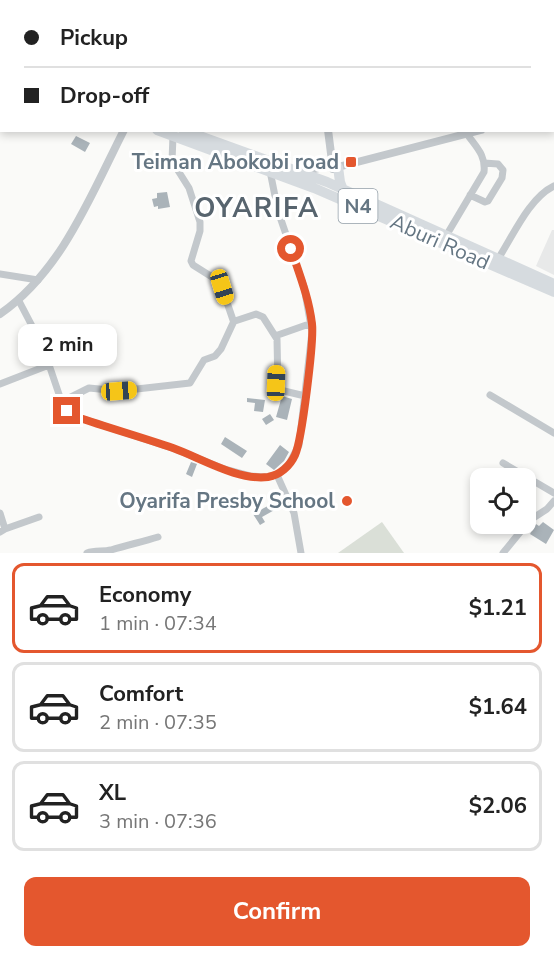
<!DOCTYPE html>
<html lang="en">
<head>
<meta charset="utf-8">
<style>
	body { margin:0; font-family:"Nunito Sans",sans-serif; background:#f6f6f6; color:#222; height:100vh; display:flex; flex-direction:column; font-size:22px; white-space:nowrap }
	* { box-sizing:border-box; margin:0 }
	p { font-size:20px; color:#767676 }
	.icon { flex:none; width:33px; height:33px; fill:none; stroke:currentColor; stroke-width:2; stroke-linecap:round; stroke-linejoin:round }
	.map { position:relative; height:553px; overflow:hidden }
	.side { display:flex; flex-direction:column; background:#fff; flex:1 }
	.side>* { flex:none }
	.top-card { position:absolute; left:0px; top:0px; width:555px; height:132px; box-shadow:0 3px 9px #0003; display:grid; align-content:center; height:132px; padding:0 24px; background:#fff }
	.fabs { position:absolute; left:470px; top:468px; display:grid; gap:12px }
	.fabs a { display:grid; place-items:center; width:66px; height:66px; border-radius:12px; background:#fff; box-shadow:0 3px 9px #0003; font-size:30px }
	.end { position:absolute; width:27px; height:27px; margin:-14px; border:8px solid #e4572e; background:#fff; box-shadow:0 0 0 3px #fff }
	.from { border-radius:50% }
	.bubble { position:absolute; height:42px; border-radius:12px; background:#fff; box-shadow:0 3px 9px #0003; font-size:20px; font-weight:700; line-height:42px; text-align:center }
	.car { position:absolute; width:18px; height:36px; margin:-18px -9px; border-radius:8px; box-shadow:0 0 4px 2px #0007; background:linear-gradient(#f5c518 24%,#345 0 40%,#f5c518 0 76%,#345 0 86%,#f5c518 0) }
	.top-card b { display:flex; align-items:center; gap:21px; height:57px; font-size:22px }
	.top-card b+b { border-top:2px solid #e0e0e0 }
	.top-card i { width:15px; height:15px; background:#222 }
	ul { padding:10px 0 0; list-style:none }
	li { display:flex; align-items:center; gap:18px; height:90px; margin:0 12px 9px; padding:0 12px; border:3px solid #e0e0e0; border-radius:12px }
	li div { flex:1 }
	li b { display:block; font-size:22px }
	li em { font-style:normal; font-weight:700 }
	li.active { border-color:#e4572e }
	li>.icon { width:54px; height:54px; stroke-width:1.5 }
	.primary-button { display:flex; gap:12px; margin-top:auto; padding:12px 24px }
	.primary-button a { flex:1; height:69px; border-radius:12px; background:#e4572e; color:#fff; font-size:24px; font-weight:700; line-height:69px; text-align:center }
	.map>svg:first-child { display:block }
	.built { fill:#e8e9e9 }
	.green { fill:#dadfd7 }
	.building { fill:#aab3b9 }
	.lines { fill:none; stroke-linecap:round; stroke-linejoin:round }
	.minor { stroke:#c3c8cc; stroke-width:7 }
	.tertiary { stroke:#c3c8cc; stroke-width:8 }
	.trunk { stroke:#d6dbdf; stroke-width:10 }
	.route { stroke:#e4572e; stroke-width:8 }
	.poi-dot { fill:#e4572e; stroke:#fff; stroke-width:2 }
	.labels { text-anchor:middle; stroke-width:6; stroke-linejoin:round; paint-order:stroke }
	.shield { fill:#fff; stroke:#939fa8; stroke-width:1.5 }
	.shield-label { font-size:20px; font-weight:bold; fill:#657683 }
	.poi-label { font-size:21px; font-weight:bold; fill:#657683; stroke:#fff; text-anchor:end }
	.street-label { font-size:21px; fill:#657683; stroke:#fff }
	.district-label { font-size:27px; font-weight:bold; letter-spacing:1.5px; fill:#57646e; stroke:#fff }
</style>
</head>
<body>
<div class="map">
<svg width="554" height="553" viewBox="0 0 554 553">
	<rect width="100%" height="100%" fill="#fafaf8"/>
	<path class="built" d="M552,230h2v45l-18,-9z"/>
	<path class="green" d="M382,522l22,31h-66z"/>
	<path class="building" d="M76,136l14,7 -5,9 -14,-8z
		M167,192l3,15 -12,2v-3l-4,1 -2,-8 5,-1v-5z
		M282,396l10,3 -5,21 -11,-3z
		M247,398l18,2 -2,12 -9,-1 1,-8 -8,-1z
		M270,414l4,6 -8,5 -4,-6z
		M225,437l22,14 -5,7 -21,-14z
		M280,445l9,7 -5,9 -10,9 -8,-6z
		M191,462l6,2 -5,13 -6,-3z
		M275,502l3,6 -16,9 3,5 -5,3 -7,-11z
		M543,522l11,8 -8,14 -16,-10 6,-10 3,2z"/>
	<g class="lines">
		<path class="minor" d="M64,0l3,2
			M144,0l5,2
			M471,0v2
			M528,0v2
			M43,2l1,-2
			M188,2v-2
			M351,2l3,-2
			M173,136l-1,25 17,27 11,34v9l-9,30 2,4 27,17 13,38 2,1 21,-7 7,3 14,22 1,48 2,3 25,6
			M470,195l15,7 3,-1 14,-23 1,-8 -5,-6 -14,-1
			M446,236l38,-64c2,-17 -8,-25 -17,-38
			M498,259c15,-23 31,-61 56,-73
			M0,274l38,6
			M19,301l24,46 20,59 8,9 104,34 49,20 26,7 16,1 11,-2 12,-11 10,-19 13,-113 -8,-45 -26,-76 -8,-40
			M275,336l37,-13
			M0,384l49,-19
			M490,395l64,38
			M61,402l28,-14 30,3 71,-8 14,-23 11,-4 6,-7 13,-28
			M503,463l51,30
			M277,475l17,38 7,40
			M479,506l1,1
			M0,513l5,16 -5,3
			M513,524l10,4
			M5,529l34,-12
			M87,553c8,-3 16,-1 24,-3 16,-5 31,-8 47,-13
			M503,553l27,-33 17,-11 7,-8"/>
		<path class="tertiary" d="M313,0l1,2
			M328,130l5,39
			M301,172l31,-7 6,2 143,-37
			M0,314c62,-43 91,-119 124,-184"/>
		<path class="trunk" d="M0,64l2,1
			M0,75l2,1
			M157,130l157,58 240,104
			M183,130l144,52 227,102
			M338,167l2,15 3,8"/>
	</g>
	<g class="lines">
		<path class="route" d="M67,411l10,6c32,11 64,20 96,31 28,10 65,33 95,29 12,-2 22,-11 27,-22 7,-15 19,-114 17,-131 -3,-26 -13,-51 -21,-75"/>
	</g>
	<g class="poi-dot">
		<rect x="345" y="156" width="12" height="12" rx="3"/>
		<circle cx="347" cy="501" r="6"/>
	</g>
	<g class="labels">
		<rect class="shield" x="338.5" y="189" width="39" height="34" rx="4.5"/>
		<g class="shield-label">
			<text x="358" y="213">N4</text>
		</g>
		<g class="poi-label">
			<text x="339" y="169">Teiman Abokobi road</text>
			<text x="335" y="508">Oyarifa Presby School</text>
		</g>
		<g class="street-label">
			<text transform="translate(440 242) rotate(24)" y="7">Aburi Road</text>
		</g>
		<g class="district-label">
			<text x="257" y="217">OYARIFA</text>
		</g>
	</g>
</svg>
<div class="fabs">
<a><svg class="icon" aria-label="locate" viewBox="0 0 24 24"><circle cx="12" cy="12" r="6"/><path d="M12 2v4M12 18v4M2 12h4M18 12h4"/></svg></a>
</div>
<i class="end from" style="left:291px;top:249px"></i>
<i class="end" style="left:67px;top:411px"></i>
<div class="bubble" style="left:18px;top:324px;width:99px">2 min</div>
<i class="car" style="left:222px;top:287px;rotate:163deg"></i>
<i class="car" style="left:276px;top:383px;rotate:2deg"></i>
<i class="car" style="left:119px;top:391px;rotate:86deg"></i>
<div class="top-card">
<b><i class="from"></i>Pickup</b>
<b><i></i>Drop-off</b>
</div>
</div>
<section class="side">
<ul>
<li class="active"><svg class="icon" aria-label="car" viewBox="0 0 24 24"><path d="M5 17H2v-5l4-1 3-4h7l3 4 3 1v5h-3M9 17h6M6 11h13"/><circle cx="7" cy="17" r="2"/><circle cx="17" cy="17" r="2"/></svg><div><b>Economy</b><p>1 min · 07:34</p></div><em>$1.21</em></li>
<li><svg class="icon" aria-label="car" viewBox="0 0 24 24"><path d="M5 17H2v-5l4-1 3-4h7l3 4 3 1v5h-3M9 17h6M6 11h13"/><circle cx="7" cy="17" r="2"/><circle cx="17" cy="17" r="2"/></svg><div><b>Comfort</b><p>2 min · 07:35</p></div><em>$1.64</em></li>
<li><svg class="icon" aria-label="car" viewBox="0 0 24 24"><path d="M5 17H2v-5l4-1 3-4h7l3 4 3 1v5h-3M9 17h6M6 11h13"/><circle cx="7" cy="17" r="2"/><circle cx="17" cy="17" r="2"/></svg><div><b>XL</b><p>3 min · 07:36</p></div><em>$2.06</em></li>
</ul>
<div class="primary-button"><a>Confirm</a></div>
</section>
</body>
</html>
